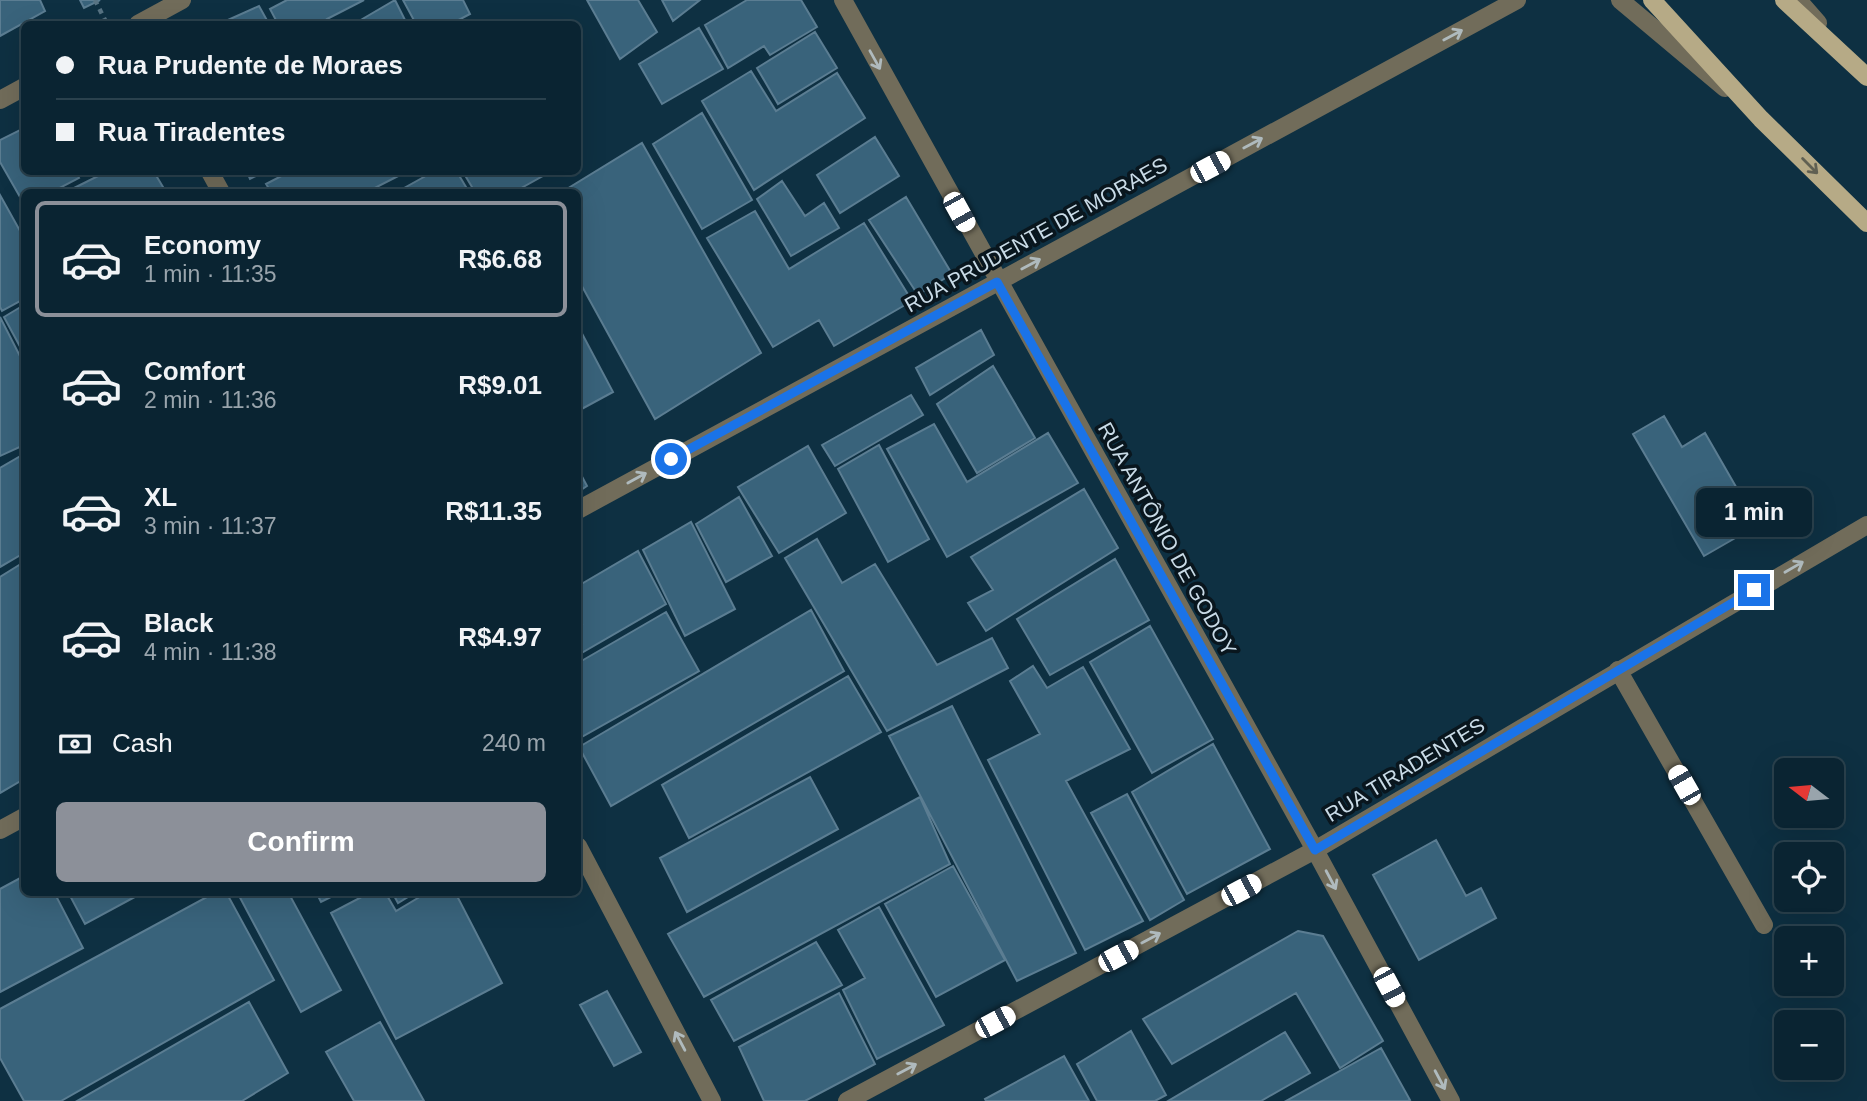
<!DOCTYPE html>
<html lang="en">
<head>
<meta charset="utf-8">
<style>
	body { margin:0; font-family:Helvetica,sans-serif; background:#18303e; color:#f1f3f6; height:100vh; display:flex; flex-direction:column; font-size:26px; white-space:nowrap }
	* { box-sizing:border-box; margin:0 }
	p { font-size:23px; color:#99a4ac }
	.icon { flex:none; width:38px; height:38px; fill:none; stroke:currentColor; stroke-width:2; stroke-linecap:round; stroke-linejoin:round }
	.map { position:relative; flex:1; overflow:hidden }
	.side { position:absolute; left:21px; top:189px; width:560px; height:707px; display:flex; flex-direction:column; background:#0a2432; border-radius:10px; box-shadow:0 7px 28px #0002,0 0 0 2px #2a414d }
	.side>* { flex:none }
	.top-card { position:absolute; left:21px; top:21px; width:560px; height:154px; border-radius:10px; box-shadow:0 7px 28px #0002,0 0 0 2px #2a414d; display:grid; align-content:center; height:154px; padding:0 35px; background:#0a2432 }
	.needle { width:46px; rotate:286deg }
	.tools { position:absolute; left:1774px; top:758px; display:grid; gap:14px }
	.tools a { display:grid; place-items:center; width:70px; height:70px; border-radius:10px; background:#0a2432; box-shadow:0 7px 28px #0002,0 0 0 2px #2a414d; font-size:35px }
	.end { position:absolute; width:32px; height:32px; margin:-16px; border:9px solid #1a73e8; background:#fff; box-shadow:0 0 0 4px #fff }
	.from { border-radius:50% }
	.bubble { position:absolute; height:49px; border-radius:10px; background:#0a2432; box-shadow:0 7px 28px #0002,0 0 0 2px #2a414d; font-size:23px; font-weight:600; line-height:49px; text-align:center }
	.car { position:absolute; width:21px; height:42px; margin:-21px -10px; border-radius:9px; box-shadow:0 0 5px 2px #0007; background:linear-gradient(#fff 24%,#345 0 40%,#fff 0 76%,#345 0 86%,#fff 0) }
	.top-card b { display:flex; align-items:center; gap:24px; height:66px; font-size:26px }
	.top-card b+b { border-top:2px solid #2a414d }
	.top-card i { width:18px; height:18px; background:#f1f3f6 }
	ul { padding:12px 0 0; list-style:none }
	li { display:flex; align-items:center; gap:21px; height:116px; margin:0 14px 10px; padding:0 21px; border:4px solid transparent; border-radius:10px }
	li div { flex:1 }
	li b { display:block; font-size:26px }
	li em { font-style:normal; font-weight:600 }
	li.current { border-color:#8c9099 }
	li>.icon { width:63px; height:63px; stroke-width:1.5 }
	.pay { display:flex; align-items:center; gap:18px; height:77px; padding:0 35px; font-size:26px }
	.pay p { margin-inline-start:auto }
	.button { display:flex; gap:14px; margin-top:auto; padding:14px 35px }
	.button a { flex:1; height:80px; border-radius:10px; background:#8c9099; color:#fff; font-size:28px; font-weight:600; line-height:80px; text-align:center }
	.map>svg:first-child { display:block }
	.building { fill:#39637b; stroke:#5b7d92; stroke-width:2 }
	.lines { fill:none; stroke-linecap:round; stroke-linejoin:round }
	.path { stroke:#577383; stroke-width:4.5; stroke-dasharray:5 5; stroke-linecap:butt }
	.minor { stroke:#716c5a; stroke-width:18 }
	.major { stroke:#b6aa86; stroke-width:18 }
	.oneway { stroke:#afbabd }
	.oneway2 { stroke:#606052 }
	.route { stroke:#1a73e8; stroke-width:9 }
	.labels { text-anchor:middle; stroke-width:7; stroke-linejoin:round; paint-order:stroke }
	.street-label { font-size:21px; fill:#c9dbe7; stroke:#09161e }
</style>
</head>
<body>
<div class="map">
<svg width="1867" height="1101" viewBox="0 0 1867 1101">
	<rect width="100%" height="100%" fill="#0e3042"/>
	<path class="building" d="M0,0h40l5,11 -45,25z
		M80,0h20l-16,8z
		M287,0h77l-37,19 3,5h-52l-8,-15z
		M395,0l12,24h-53z
		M403,0h60l7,14 -19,10h-35z
		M587,0h51l19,32 -37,27z
		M662,0h38l-27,21z
		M747,0h54l16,27 -47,28 -6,-9 -36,22 -23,-43z
		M259,6l10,18h-50z
		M699,28l24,41 -61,35 -23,-40z
		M815,32l22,36 -59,36 -21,-36z
		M751,71l25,40 61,-38 28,45 -111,72 -52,-89z
		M702,113l50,87 -50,29 -49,-85z
		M24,128v44h51l4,6 -27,14h-28v12l-24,-42v-22z
		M875,137l24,39 -59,37 -23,-38z
		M642,143l119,210 -106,66 -77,-140v-87h-16z
		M106,172h48l12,20h-100z
		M247,172h17l-14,7z
		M289,172h117l-39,20h-96l-5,-8z
		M433,172h24l12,20h-72z
		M463,172h87l-36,20h-39z
		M782,181l23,35 19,-13 15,25 -48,28 -34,-57z
		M0,195l24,43v61l-22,12 -2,-4z
		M906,197l46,77 -34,21 -49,-75z
		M755,211l34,58 75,-46 48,78 -78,45 -15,-26 -46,27 -66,-109z
		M24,305v49l-20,-37z
		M0,317l24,47v81l-24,11z
		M578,326l35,66 -35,19z
		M981,330l13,25 -64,40 -14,-27z
		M993,366l42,72 -58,35 -40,-69z
		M911,395l12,20 -88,51 -13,-21z
		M1664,416l18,31 23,-14 53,92 -54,31 -71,-122z
		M934,424l33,58 81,-49 30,50 -131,74 -60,-108z
		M879,445l50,94 -41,23 -50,-93z
		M808,446l38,67 -67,40 -41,-66z
		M24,454v99l-24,14v-99z
		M578,469l9,17 -9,6z
		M1084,489l34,59 -132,83 -18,-28 25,-13 -22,-33z
		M739,497l33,59 -46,26 -30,-58z
		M691,522l44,87 -50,27 -42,-86z
		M817,539l25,44 33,-19 62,101 55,-27 16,30 -121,63 -102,-173z
		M638,551l28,53 -88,51v-29l4,-2 -4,-8v-30z
		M1115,559l34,61 -99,55 -33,-56z
		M24,562v217l-24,14v-216z
		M811,610l33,61 -233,135 -32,-59z
		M666,612l33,59 -121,68v-76z
		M1150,626l63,113 -61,34 -62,-111z
		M1033,666l14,22 36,-21 47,82 -64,32 77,140 -58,29 -97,-190 52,-26 -30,-53z
		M848,676l33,56 -192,106 -27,-53z
		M952,706l124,247 -59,28 -128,-245z
		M1213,744l57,105 -83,45 -55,-102z
		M810,777l28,52 -151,83 -27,-54z
		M1127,794l57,106 -34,20 -59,-107z
		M920,797l30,67 -246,133 -36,-63z
		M1436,840l30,56 15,-8 15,30 -77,42 -46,-85z
		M953,866l52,94 -69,37 -51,-93z
		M24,876v16h30l29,56 -83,44v-103z
		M68,892h76l-59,32z
		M216,892h10l48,88 -213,121h-37l-24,-43v-49z
		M237,892h51l53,98 -40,22z
		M316,892h25l-20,10z
		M371,892h14l11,19 32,-19h27l47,91 -106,56 -65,-126z
		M392,892h24l-18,11z
		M879,907l65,118 -67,34 -34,-69 22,-12 -27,-48z
		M1298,931l25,5 60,105 -43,27 -44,-75 -124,71 -29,-45z
		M816,942l26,43 -108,56 -23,-41z
		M607,991l34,61 -27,14 -34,-61z
		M839,993l36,71 -70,37h-41l-25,-54z
		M249,1002l39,71 -46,28h-165z
		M380,1022l44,79h-70l-28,-49z
		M1131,1031l35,64 -11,6h-58l-20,-37z
		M1285,1032l25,41 -49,28h-93z
		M1381,1048l29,52 -2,1h-122z
		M1064,1056l25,45h-103l-1,-2z"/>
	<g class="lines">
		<path class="path" d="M95,0l12,24"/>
		<path class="minor" d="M843,0l472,850 136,251
			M1620,0l105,88
			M1798,0l20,23
			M138,24l44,-24
			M0,100l24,-13
			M210,172l11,20
			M578,510l939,-510
			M1618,670l146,255
			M0,830l24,-13
			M578,846l134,255
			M847,1101l468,-251 552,-325"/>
		<path class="major" d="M1652,0l109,119 106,104
			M1784,0l83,77"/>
	</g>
	<defs><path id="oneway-shaft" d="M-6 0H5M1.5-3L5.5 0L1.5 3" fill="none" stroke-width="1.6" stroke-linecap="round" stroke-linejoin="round" transform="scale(1.75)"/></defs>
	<g class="oneway">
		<use href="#oneway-shaft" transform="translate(1453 35) rotate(-28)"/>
		<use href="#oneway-shaft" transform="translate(875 60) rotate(61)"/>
		<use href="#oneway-shaft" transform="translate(1253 143) rotate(-28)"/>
		<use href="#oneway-shaft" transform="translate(1031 264) rotate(-28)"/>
		<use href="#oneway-shaft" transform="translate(637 478) rotate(-29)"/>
		<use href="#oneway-shaft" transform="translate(1794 567) rotate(-30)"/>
		<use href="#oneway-shaft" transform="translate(1331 880) rotate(62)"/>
		<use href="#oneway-shaft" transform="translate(1151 938) rotate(-28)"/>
		<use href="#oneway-shaft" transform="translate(680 1041) rotate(-118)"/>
		<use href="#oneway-shaft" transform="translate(907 1069) rotate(-28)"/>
		<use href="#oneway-shaft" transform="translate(1440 1080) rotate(62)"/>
	</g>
	<use class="oneway2" href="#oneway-shaft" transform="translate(1810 166) rotate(45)"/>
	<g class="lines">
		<path class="route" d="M671,459l326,-177 318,568 439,-260"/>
	</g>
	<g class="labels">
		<g class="street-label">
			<text transform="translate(1036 235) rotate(-29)" y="7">RUA PRUDENTE DE MORAES</text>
			<text transform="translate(1167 539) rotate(61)" y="7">RUA ANTÔNIO DE GODOY</text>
			<text transform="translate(1405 770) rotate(-31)" y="7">RUA TIRADENTES</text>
		</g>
	</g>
</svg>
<div class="tools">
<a><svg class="needle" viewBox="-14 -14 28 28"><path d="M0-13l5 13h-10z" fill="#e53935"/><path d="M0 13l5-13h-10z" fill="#99a4ac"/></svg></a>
<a><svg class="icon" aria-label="locate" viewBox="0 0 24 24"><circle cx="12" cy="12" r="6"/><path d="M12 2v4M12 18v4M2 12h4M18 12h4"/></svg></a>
<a>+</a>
<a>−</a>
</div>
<i class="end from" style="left:671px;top:459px"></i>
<i class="end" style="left:1754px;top:590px"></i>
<div class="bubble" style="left:1696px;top:488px;width:116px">1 min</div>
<i class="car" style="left:1210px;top:167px;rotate:62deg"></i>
<i class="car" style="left:959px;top:212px;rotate:151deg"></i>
<i class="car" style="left:1684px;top:785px;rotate:330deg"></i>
<i class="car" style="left:1241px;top:890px;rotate:62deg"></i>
<i class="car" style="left:1118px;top:956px;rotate:62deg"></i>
<i class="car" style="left:1389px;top:987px;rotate:152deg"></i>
<i class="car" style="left:995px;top:1022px;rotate:62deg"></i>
<div class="top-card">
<b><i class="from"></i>Rua Prudente de Moraes</b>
<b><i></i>Rua Tiradentes</b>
</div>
<section class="side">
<ul>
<li class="current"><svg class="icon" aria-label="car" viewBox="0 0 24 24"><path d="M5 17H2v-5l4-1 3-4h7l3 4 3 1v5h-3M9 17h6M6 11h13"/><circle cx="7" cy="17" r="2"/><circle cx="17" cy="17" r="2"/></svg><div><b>Economy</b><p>1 min · 11:35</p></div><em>R$6.68</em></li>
<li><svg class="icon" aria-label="car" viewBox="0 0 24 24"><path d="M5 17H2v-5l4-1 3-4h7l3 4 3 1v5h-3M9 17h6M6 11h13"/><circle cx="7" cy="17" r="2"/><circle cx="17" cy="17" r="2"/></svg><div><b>Comfort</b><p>2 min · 11:36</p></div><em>R$9.01</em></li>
<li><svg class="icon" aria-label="car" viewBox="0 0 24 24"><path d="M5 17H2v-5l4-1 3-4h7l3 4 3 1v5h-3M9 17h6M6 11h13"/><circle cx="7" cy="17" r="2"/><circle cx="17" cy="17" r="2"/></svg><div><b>XL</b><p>3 min · 11:37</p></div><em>R$11.35</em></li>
<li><svg class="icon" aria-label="car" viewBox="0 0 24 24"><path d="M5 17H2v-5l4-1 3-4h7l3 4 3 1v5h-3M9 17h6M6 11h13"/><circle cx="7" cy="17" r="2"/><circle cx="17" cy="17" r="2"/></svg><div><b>Black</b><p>4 min · 11:38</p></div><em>R$4.97</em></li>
</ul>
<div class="pay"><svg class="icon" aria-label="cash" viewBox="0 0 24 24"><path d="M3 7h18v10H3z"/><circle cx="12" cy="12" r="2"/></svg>Cash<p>240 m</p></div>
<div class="button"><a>Confirm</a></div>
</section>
</div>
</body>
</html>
